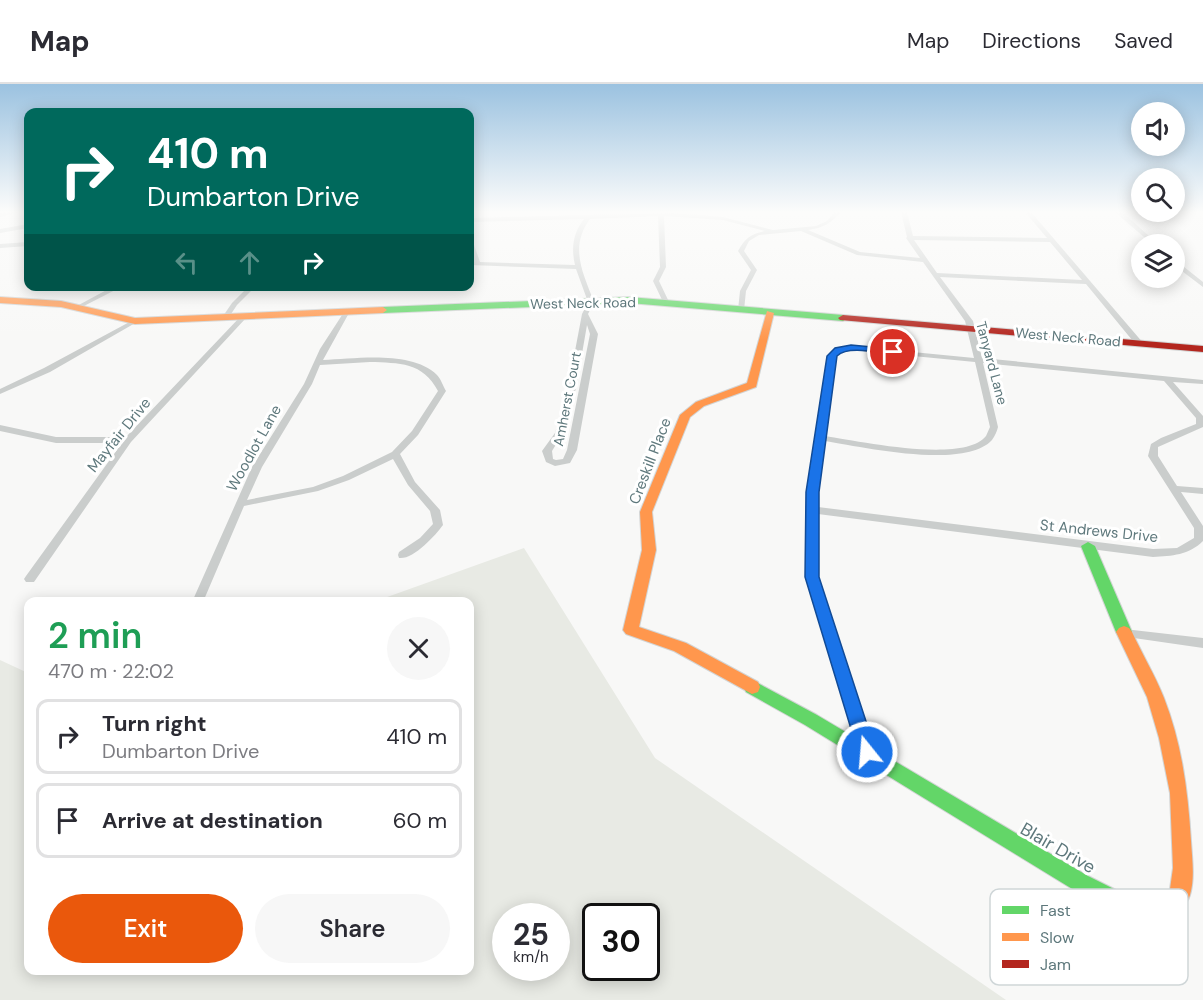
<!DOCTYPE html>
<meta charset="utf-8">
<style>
body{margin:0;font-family:"DM Sans",sans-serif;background:#f7f7f7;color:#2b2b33;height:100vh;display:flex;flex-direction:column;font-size:22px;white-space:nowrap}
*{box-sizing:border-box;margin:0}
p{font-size:20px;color:#7c7c81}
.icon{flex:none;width:33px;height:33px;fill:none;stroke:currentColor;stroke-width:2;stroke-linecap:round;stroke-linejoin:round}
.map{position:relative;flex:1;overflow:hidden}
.sheet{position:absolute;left:24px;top:513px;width:450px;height:378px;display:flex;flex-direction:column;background:#fff;border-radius:12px;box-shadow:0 3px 15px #0003}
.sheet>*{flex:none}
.hud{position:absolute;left:24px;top:24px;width:450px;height:183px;border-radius:12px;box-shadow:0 3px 15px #0003;background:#00695c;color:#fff;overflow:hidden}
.fabs{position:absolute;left:1131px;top:18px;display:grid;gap:12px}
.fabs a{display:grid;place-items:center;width:54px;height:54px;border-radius:50%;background:#fff;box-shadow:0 3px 15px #0003;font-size:30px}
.speed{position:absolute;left:492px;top:819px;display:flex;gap:12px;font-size:30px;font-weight:700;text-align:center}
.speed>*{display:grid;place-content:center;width:78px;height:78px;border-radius:50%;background:#fff;box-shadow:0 3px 15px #0003;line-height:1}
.speed small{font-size:15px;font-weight:400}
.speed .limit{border:3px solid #111;border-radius:9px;background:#fff;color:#111}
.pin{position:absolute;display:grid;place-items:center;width:51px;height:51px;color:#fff;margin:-26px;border:3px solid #fff;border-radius:50%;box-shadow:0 2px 6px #0007}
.me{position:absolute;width:66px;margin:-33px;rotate:343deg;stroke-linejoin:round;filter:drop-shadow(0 0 4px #0008)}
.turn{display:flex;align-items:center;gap:21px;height:126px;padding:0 24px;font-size:27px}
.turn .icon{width:78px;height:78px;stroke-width:2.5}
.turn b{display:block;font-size:42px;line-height:51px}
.lanes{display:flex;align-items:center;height:57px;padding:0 24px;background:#0003;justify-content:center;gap:30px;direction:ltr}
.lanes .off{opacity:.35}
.round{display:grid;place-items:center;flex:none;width:63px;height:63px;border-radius:32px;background:#f7f7f7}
.summary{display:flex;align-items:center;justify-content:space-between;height:102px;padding:0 24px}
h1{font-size:36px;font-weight:600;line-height:45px;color:#1e9e55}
.primary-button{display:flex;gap:12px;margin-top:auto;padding:12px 24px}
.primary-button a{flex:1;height:69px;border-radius:36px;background:#ea580c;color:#fff;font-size:24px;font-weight:600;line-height:69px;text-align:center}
.primary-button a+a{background:#f7f7f7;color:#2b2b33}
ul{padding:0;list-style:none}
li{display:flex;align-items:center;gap:18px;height:75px;margin:0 12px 9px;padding:0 12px;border:3px solid #e1e1e2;border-radius:12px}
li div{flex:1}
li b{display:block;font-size:22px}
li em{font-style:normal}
header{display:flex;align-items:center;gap:36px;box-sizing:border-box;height:84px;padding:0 30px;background:#fff;border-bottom:2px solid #e1e1e2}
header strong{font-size:28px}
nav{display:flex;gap:33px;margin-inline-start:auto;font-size:21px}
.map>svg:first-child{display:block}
.green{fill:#e8eae4;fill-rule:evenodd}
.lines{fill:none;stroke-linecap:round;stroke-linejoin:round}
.fast-casing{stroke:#d2d4d4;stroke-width:2}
.slow-casing{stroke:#d2d4d4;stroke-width:2}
.jam-casing{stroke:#d2d4d4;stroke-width:2}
.street{fill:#cacdcc;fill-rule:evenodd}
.fast{fill:#63d668;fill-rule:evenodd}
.slow{fill:#ff974d;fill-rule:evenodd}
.jam{fill:#b3261e;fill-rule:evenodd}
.route{fill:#1a73e8;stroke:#114b97;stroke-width:1.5}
.labels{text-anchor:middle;stroke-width:6;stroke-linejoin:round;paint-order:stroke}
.far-street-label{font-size:14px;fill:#5e787c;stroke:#fff}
.street-label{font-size:15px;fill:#5e787c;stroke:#fff}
.near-street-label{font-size:18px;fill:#5e787c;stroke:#fff}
.key{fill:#fff;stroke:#cfd6d8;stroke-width:1.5}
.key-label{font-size:16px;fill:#5e787c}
</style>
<header>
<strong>Map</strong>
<nav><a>Map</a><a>Directions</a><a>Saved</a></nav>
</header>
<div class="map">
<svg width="1203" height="916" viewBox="0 0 1203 916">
<rect width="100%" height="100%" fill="#f8f8f7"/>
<path class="green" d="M524,464L655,674L1006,916H0V576L28,589V886H470V518L376,517ZM506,832H556V884H506ZM596,832H646V884H596Z"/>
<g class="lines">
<defs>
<path id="fast" d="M629,213L843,231L848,234L843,237L629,219L383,229L379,226L383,223Z
M1088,458L1095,462L1132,548L1129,552H1119L1116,548L1081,462Z
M752,596L817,631L1088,792L1134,815L1165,816L1172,819L1175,826L1172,833L1165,836L1133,835L1074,806L805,641L746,608L744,603L746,598Z"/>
<path id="slow" d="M0,213L61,217L135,234L383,223L387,226L383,229L135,240L61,223L0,219Z
M767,227L774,229L756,303L704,322L690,333L652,428L656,466L639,543L686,559L758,598L760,603L758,608L752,610L674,567L626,550L623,546L642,466L640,428L680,331L696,318L747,299Z
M1124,542L1129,544L1132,548C1142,570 1155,591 1164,614C1182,660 1188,708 1191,757C1192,774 1195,794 1190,811C1187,822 1175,832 1165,836L1158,833L1155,826L1158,819L1170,805L1173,784L1170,709L1159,654L1147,613L1116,548L1119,544Z"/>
<path id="jam" d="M843,231L1203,262V268L840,236L838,234Z"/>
</defs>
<use href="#fast" class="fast-casing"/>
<use href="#slow" class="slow-casing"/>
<use href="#jam" class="jam-casing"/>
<path class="street" d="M6,128H19L0,133V129Z
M835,128H841C831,139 823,144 808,146L860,168L920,174L906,154L907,153L901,128H907L913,152L1047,154L1025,128H1031L1144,260L1137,262L1086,200L940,193L973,237L982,274L1203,296V300L1173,298L1203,332V343L1158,363V372L1177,402L1203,404V410L1181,408L1203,442V457C1189,471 1172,472 1153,473L818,430V493L874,668L872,672L867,674L862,672L860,668L806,493L808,408L828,272L835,264L851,262L974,274L965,237L923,178L857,171L801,147L759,151L749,157L744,167L757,186L746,207L744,226L741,228L738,226L740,207L751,186L738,167C745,154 751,150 765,147L723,136L664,132L666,183L659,197L670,220L667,222L664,220L653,197L660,183L658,132L590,135C569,163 583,189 594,218L588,230L598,250L577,366L570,379L555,382L546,378L542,367L555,349L568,304L582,230L588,218L576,185L470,181V177H473L470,165V156L473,158L480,178L575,181C571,164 573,149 584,135L470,138V134L673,129L723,133L773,146L816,142L827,137ZM914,156L1050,158L1082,196L937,189ZM587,241L590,250L567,366L563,375L556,376L553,375L552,367L563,349L576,304ZM851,266L975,278L990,343C989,345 987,350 986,352C964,380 858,357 825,352L836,273L840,268ZM983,279L1164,297L1196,334V340L1161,354L1151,360L1148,372L1194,444V454L1177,464L1153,465L818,423V408L825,357C862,363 965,386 992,356C995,352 997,347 998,343Z
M1115,128H1122L1158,160H1152Z
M28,140V144L0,149V145Z
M28,158V162L0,164V160Z
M1174,175L1203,198V203L1174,181Z
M114,202H123L80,224L75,223Z
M249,202H256L237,221L227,236H223L221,235L232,219Z
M344,228L349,229L323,276C356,275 411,266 437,291C441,295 443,302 446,307L418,351L400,370L415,398L440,426L443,441C435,452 413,476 399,474L398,471L399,468L420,454L433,440L430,427L408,401L393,375L349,396L318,407L244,422L203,518H192L252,383L304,300L320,265ZM370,278C399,279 423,278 438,307L412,347L392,368L343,392L313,403L247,416L262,383L312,300L320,281Z
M240,233L246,234L131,358L34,498H26L24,495L26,492L122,359H56L0,347V341L56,353H126Z
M135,235L139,237L137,238L50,288L0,310V305L44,284Z
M1124,545L1203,554V564L1120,552L1118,549L1120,546Z"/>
<use href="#fast" class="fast"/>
<use href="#slow" class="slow"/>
<use href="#jam" class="jam"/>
</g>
<linearGradient id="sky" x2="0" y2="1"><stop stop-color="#9bc2e0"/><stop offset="0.5" stop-color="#fcfcfb"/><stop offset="1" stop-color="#fcfcfb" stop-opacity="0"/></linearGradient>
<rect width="1203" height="256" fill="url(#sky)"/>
<path class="route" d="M851,261L893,265L898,268L893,271C877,269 849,261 837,272L819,408V493L876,668L873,674L867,676L861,674L858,668L805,493L806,408L827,272L835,264Z"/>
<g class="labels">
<g class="far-street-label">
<text transform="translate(583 219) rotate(-1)" y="5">West Neck Road</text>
<text transform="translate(1068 253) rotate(5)" y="5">West Neck Road</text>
<text transform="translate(992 279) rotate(75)" y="5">Tanyard Lane</text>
<text transform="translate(567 315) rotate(-79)" y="5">Amherst Court</text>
</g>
<g class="street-label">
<text transform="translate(119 351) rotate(-51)" y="5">Mayfair Drive</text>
<text transform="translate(254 364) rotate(-61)" y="5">Woodlot Lane</text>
<text transform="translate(650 377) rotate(-69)" y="5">Creskill Place</text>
<text transform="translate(1099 447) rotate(6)" y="5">St Andrews Drive</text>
</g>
<g class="near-street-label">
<text transform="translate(1058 764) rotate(30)" y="6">Blair Drive</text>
</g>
</g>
<rect x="990" y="805" width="198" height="96" rx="9" class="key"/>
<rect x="1002" y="822" width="27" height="8" fill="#63d668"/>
<rect x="1002" y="849" width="27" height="8" fill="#ff974d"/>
<rect x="1002" y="876" width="27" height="8" fill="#b3261e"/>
<g class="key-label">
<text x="1040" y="832">Fast</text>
<text x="1040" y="859">Slow</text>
<text x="1040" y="886">Jam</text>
</g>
</svg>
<div class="fabs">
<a><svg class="icon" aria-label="sound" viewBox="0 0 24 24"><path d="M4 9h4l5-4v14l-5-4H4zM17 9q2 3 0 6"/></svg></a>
<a><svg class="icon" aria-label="search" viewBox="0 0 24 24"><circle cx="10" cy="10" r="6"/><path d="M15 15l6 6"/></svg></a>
<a><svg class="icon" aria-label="layers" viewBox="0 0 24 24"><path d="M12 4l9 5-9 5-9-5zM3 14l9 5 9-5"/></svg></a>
</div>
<div class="speed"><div>25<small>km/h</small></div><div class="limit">30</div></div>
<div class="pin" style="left:893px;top:268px;background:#d93025"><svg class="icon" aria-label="arrive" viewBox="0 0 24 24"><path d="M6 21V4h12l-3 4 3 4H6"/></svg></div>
<svg class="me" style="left:867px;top:668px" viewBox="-20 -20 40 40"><circle r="17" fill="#1a73e8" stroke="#fff" stroke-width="3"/><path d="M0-11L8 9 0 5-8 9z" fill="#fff"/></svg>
<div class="hud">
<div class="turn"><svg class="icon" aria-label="right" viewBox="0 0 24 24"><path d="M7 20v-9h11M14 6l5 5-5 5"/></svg><div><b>410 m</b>Dumbarton Drive</div></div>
<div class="lanes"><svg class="icon off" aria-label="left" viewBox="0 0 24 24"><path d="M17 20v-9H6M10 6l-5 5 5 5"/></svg><svg class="icon off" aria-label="ahead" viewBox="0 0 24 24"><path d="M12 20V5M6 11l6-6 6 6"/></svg><svg class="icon" aria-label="right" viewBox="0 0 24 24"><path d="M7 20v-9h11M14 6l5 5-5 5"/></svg></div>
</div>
<section class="sheet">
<div class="summary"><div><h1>2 min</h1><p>470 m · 22:02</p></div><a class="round"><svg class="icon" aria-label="close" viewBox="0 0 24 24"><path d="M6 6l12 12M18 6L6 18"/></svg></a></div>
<ul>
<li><svg class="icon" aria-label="right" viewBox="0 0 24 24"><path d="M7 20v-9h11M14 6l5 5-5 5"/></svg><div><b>Turn right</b><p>Dumbarton Drive</p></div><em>410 m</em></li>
<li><svg class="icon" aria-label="arrive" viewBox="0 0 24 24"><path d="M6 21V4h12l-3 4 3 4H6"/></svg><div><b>Arrive at destination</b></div><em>60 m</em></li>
</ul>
<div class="primary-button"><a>Exit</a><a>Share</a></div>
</section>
</div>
